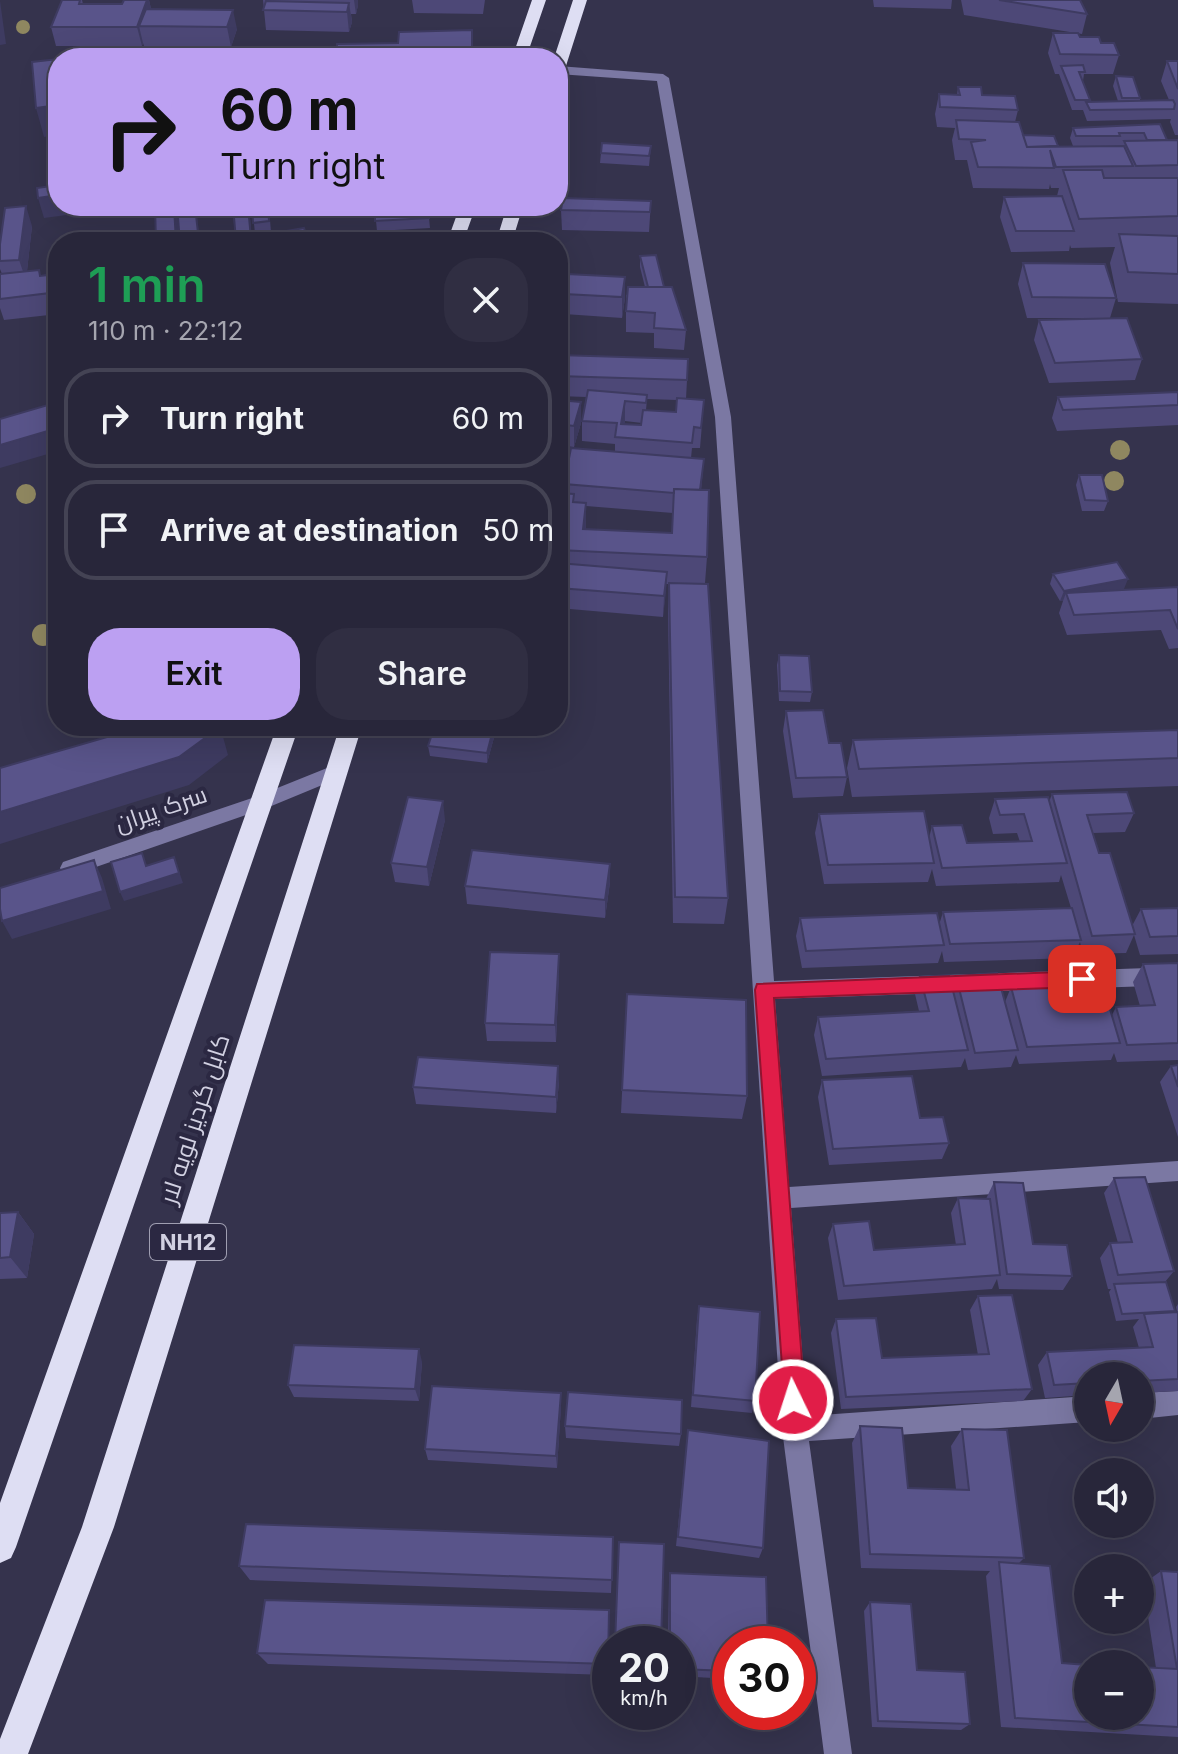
<!DOCTYPE html>
<meta charset="utf-8">
<style>
body{margin:0;font-family:Inter,Cairo,sans-serif;background:#302e42;color:#f1f3f6;height:100vh;display:flex;flex-direction:column;font-size:30px;white-space:nowrap}
*{box-sizing:border-box;margin:0}
p{font-size:26px;color:#a5a5af}
.icon{flex:none;width:44px;height:44px;fill:none;stroke:currentColor;stroke-width:2;stroke-linecap:round;stroke-linejoin:round}
.map{position:relative;flex:1;overflow:hidden}
.panel{position:absolute;left:48px;top:232px;width:520px;height:504px;display:flex;flex-direction:column;background:#28263a;border-radius:32px;box-shadow:0 8px 32px #0002,0 0 0 2px #444354}
.panel>*{flex:none}
.banner{position:absolute;left:48px;top:48px;width:520px;height:168px;border-radius:32px;box-shadow:0 8px 32px #0002,0 0 0 2px #444354;background:#bca0f2;color:#111;overflow:hidden}
.needle{width:52px;rotate:189deg}
.tools{position:absolute;left:1074px;top:1362px;display:grid;gap:16px}
.tools a{display:grid;place-items:center;width:80px;height:80px;border-radius:50%;background:#28263a;box-shadow:0 8px 32px #0002,0 0 0 2px #444354;font-size:40px}
.speed{position:absolute;left:592px;top:1626px;display:flex;gap:16px;font-size:40px;font-weight:700;text-align:center}
.speed>*{display:grid;place-content:center;width:104px;height:104px;border-radius:50%;background:#28263a;box-shadow:0 8px 32px #0002,0 0 0 2px #444354;line-height:1}
.speed small{font-size:20px;font-weight:400}
.speed .limit{border:12px solid #d22;background:#fff;color:#111}
.pin{position:absolute;display:grid;place-items:center;width:68px;height:68px;color:#fff;margin:-34px;border-radius:16px;box-shadow:0 4px 12px #0006}
.me{position:absolute;width:88px;margin:-44px;rotate:356deg;stroke-linejoin:round;filter:drop-shadow(0 0 6px #0008)}
.turn{display:flex;align-items:center;gap:28px;height:168px;padding:0 40px;font-size:36px}
.turn .icon{width:104px;height:104px;stroke-width:2.5}
.turn b{display:block;font-size:56px;line-height:68px}
.round{display:grid;place-items:center;flex:none;width:84px;height:84px;border-radius:32px;background:#302e42}
.headline{display:flex;align-items:center;justify-content:space-between;height:136px;padding:0 40px}
h1{font-size:48px;font-weight:600;line-height:60px;color:#1e9e55}
.action{display:flex;gap:16px;margin-top:auto;padding:16px 40px}
.action a{flex:1;height:92px;border-radius:32px;background:#bca0f2;color:#111;font-size:32px;font-weight:600;line-height:92px;text-align:center}
.action a+a{background:#302e42;color:#f1f3f6}
ul{padding:0;list-style:none}
li{display:flex;align-items:center;gap:24px;height:100px;margin:0 16px 12px;padding:0 24px;border:4px solid #444354;border-radius:32px}
li div{flex:1}
li b{display:block;font-size:30px}
li em{font-style:normal}
.map>svg:first-child{display:block}
.lines{fill:none;stroke-linecap:round;stroke-linejoin:round}
.minor{fill:#7b78a3;fill-rule:evenodd}
.highway{fill:#dedef3;fill-rule:evenodd}
.tree{fill:#8f8760}
.wall{fill:#4d4877;fill-rule:evenodd}
.shaded-wall{fill:#3e3b61}
.building{fill:#59548a;stroke:#3e3b61;stroke-width:2}
.route{fill:#e11d48;stroke:#92132f;stroke-width:2}
.labels{text-anchor:middle;stroke-width:8;stroke-linejoin:round;paint-order:stroke}
.shield{fill:#2b2842;stroke:#9f9eb1;stroke-width:2}
.shield-label{font-size:22px;font-weight:bold;fill:#d1d0e1}
.street-label{font-size:24px;fill:#d1d0e1;stroke:#2b2842}
</style>
<div class="map">
<svg width="1178" height="1754" viewBox="0 0 1178 1754">
<rect width="100%" height="100%" fill="#35334d"/>
<g class="lines">
<path class="minor" d="M558,66L663,74L669,78L731,417L774,981L1178,967V985L775,999L789,1187L1178,1161V1181L791,1208L807,1416L1088,1396V1422L809,1441L852,1754H824L782,1429L715,417L657,81L558,74Z
M337,764L344,766L346,771L344,776L269,807L70,876L63,874L60,868L63,862L255,797Z
M1178,1391V1415L1140,1419V1393Z"/>
<path class="highway" d="M532,0H546L526,58H512Z
M573,0H587L565,69L558,73V58H554Z
M460,206H476L463,242H447Z
M507,206H523L512,242H496Z
M277,726H299L16,1547L11,1558L0,1563V1503Z
M340,726H362L114,1527L28,1754H0V1739L82,1527Z"/>
</g>
<g class="tree">
<circle cx="23" cy="27" r="7"/>
<circle cx="1120" cy="450" r="10"/>
<circle cx="1114" cy="481" r="10"/>
<circle cx="26" cy="494" r="10"/>
<circle cx="43" cy="635" r="11"/>
</g>
<path class="wall" d="M62,0H82L83,4H122L149,0L151,9L237,29L231,47L144,46L143,43L142,46H56L51,27Z
M263,0H358V5L356,14H351L352,22L349,32L266,30Z
M412,0H485L483,14L414,13Z
M873,0H952L951,9L874,7Z
M961,0H1080L1087,14L1082,34L964,15Z
M1053,33L1080,37L1101,43L1119,55L1113,74H1084L1083,81L1090,102L1118,101L1113,86L1116,76L1140,98V101L1169,100L1161,81L1167,61H1178V135H1175L1170,122L1171,119L1087,121L1083,110H1072L1059,74H1055L1048,53Z
M958,87L1018,110L1015,122L1023,135L1058,146H1073L1070,138L1073,128L1160,124L1167,140H1178V304L1118,302L1110,263L1115,247L1071,248L1070,245L1069,251L1011,252L1000,217L1004,197L1057,196L1059,188H1051L1050,184L1049,189L973,188L967,160H955L952,140L955,128L937,127L935,114L939,94L957,95Z
M651,146L649,166L600,163L601,153Z
M651,201L649,232L562,230L561,210Z
M207,206H249L252,242H236L233,215L209,218Z
M252,206H293L269,208L271,232L255,233Z
M428,208L430,228L377,231L375,211Z
M32,226L27,271L41,275L58,274V314L4,320L0,308V274H2L0,269V244Z
M640,256L664,287L686,330L684,350L654,348V333L626,332V295L645,287L640,267Z
M1023,263L1116,298L1110,318H1027L1018,284Z
M564,294L625,298L622,318L564,314Z
M1039,320L1142,359L1135,380L1049,383L1034,340Z
M558,355L687,380L686,399L704,400L700,448H692L691,458L704,459L701,490L707,557L705,583L728,898L724,924L673,923L668,612L669,584H666L663,617L558,608V493L564,494V484L615,452V444L582,441V421L586,397L558,396ZM647,399L677,400L676,412L646,410ZM625,421L642,423L641,425L624,424ZM586,506L673,513L672,533L586,529Z
M1178,392V425L1057,431L1052,418L1058,397Z
M558,400L581,402V423L574,447L558,445Z
M1079,475L1108,501L1104,511H1082L1076,485Z
M1053,574L1124,589L1117,590L1178,587V648L1169,649L1161,630L1067,635L1059,613L1063,601H1060L1050,584Z
M779,655L812,692L810,702L779,701L777,665Z
M786,711L829,743L847,777L843,796L793,798L783,731Z
M1178,730V786L852,797L847,768L853,740Z
M442,732L495,734L487,763L430,756L428,746Z
M1052,794L1134,813L1125,832L1093,833L1099,853L1132,926L1141,909L1178,908V954L1140,955L1134,935L1126,953L1083,954L1080,942L1072,958L944,962L942,951L938,963L802,968L796,936L800,918L939,925L943,912L1071,908L1061,875L1059,882L936,886L932,869L928,882L824,884L815,833L819,814L929,838L932,826L967,843L1020,842L1017,833L993,834L989,818L995,799L1049,802Z
M445,820L429,886L395,882L391,863Z
M610,864V882L605,918L467,904L465,886Z
M1178,963V1060L1117,1062L1114,1053L1111,1060L1019,1064L1016,1055L1011,1067L968,1070L965,1058L961,1067L822,1076L814,1035L818,1017L919,1011L915,994L920,977L952,986L956,976L1005,1002L1011,987L1112,1015L1116,1007L1140,1006L1133,982L1143,964Z
M559,972L556,1042L487,1041L485,1023Z
M627,994L747,1096L742,1119L621,1113Z
M1178,1065V1137L1160,1082L1171,1066Z
M822,1080L920,1118L949,1143L942,1159L829,1165L818,1097Z
M559,1082L556,1113L416,1104L413,1087Z
M1114,1178L1174,1271L1165,1282L1174,1312H1177L1176,1307L1178,1304V1391L1140,1393V1376H1088V1395L1045,1398L1038,1365L1047,1352L1139,1348L1133,1327L1139,1319L1116,1321L1109,1292L1111,1289H1108L1100,1258L1110,1243H1118L1104,1193Z
M994,1182L1033,1244L1072,1276L1063,1290L999,1289L997,1279L992,1289L838,1300L828,1238L833,1224L874,1250L956,1245L951,1213L958,1198L986,1199Z
M18,1212L34,1234L27,1278L0,1279V1213Z
M978,1296L1032,1389L1023,1401L841,1409L831,1333L836,1319L882,1358L978,1355L970,1310Z
M699,1306L755,1401L752,1413L691,1407L697,1319Z
M422,1362L419,1401L294,1397L288,1385Z
M561,1406L557,1468L428,1460L425,1449Z
M565,1426L681,1434L679,1446L566,1438Z
M860,1426L908,1488L956,1489L951,1446L962,1429L1024,1558L1018,1564L1062,1663L1156,1668L1143,1584L1161,1571L1178,1572V1737L1001,1727L986,1576L990,1571L861,1568L852,1443Z
M688,1430L763,1548L759,1558L676,1546Z
M613,1537L611,1593L250,1580L239,1566Z
M670,1573L730,1644V1679L678,1676V1644H668L669,1582Z
M870,1602L917,1670L970,1724L961,1730L872,1727L864,1611Z
M609,1610L608,1675L268,1664L257,1653Z"/>
<path class="shaded-wall" d="M147,0H149L153,17L139,26L143,43L142,46L137,27Z
M354,0H358V5L356,14Z
M0,1L6,44L0,45Z
M349,3L352,22L349,32L347,12Z
M233,10L237,29L231,47L227,27Z
M58,105V135L44,137L36,108Z
M58,195V206H135L44,218L38,198Z
M26,206L32,226L26,280L19,260Z
M174,206H177L180,242H176Z
M184,206H203L196,207L200,242H199Z
M625,277V298L622,318V297Z
M625,401V421L622,438L621,424Z
M581,402V423L574,447V426Z
M58,428V451L0,468V445Z
M586,503V532L583,529Z
M667,572L666,592L663,617L664,596Z
M1128,579L1124,589L1068,600L1066,593L1063,601H1060L1064,591Z
M209,726H247L246,728L222,733L228,755L189,785L0,844V812Z
M494,726L495,734L487,763V753Z
M443,801L445,820L429,886L427,867Z
M174,857L183,883L124,901L120,892Z
M94,860L102,878L111,909L12,939L2,921Z
M610,864V882L605,918V900Z
M559,954V972L556,1042L555,1025Z
M558,1066L559,1082L556,1113V1097Z
M18,1212L34,1234L27,1278L10,1257Z
M419,1349L422,1362L419,1401L415,1389Z
M561,1393V1406L557,1468L556,1456Z"/>
<path class="building" d="M62,0H80L79,4H122L124,0H147L137,27H51Z
M999,0H1080L1087,14Z
M266,1L349,3L347,12L263,10Z
M146,9L233,10L227,27L139,26Z
M472,30V58H336L337,44L398,43L399,32Z
M1053,33H1078L1080,37H1099L1101,43H1114L1119,55L1060,54Z
M215,49L217,58H200L198,51Z
M253,54L334,56V58H252Z
M96,55L97,58H69Z
M58,59V105L36,108L32,62Z
M1167,61H1178V89Z
M1083,65L1085,72H1079L1090,100H1075L1061,66Z
M1116,76L1133,77L1140,98H1122Z
M958,87H981L982,95L1015,96L1018,110L940,107L939,94L960,95Z
M1173,100L1175,104L1174,109L1090,110L1086,102Z
M956,120L1019,122L1027,147L1124,146L1133,166L1056,167L1050,150L1054,168L978,167L971,142L986,140L959,139Z
M1160,124L1167,140H1147L1144,133H1119L1120,136H1076L1073,128Z
M1023,135L1054,136L1058,146L1027,147Z
M1178,140V165L1136,166L1124,141Z
M602,143L651,146L649,156L601,153Z
M1063,170H1102L1104,178H1178V216L1079,219Z
M58,185V195L38,198L37,188Z
M1062,196L1074,231H1016L1004,197Z
M563,198L651,201L650,212L561,210Z
M26,206L19,260L0,261V244L5,208Z
M155,206H174L176,242H156Z
M177,206H195L199,242H180Z
M233,206H248L251,239L236,240Z
M252,206H268L269,221L253,223Z
M428,208L429,218L375,221V211Z
M304,228L308,240L296,242H254L252,237Z
M1119,234L1178,236V274L1128,272Z
M656,255L664,287H648L640,256Z
M1023,263L1105,264L1116,298L1032,297Z
M39,270L40,276L58,274V292L0,299V274Z
M567,274L625,277L622,297L564,294Z
M628,287H672L686,330L654,328L655,313L626,311Z
M1127,318L1142,359L1055,363L1039,320Z
M558,355L688,359L687,380L558,376Z
M588,390L647,395L646,403L625,401L621,424L641,425L643,410L676,412L677,398L704,400L701,428L694,427L692,443L615,437L617,423L582,421Z
M1178,392V405L1063,410L1058,397Z
M558,400L581,402L574,426L558,424Z
M58,402V428L0,445V419Z
M571,448L704,459L700,490L674,489V493L564,484Z
M1079,475H1102L1108,501L1085,500Z
M674,489L709,490L707,557L558,550V493L574,494L573,502L586,503L583,529L672,533Z
M1117,562L1128,579L1064,591L1053,574Z
M558,563L667,572L664,596L558,588Z
M669,583L708,584L728,898L675,897Z
M1178,587V629L1170,610L1074,615L1066,593Z
M779,655L809,656L812,692L780,691Z
M823,710L829,743H841L847,777L796,778L786,711Z
M145,726H218L220,727L179,757L0,812V768Z
M444,726H494L487,753L428,746L433,731L442,732Z
M1178,730V758L859,769L853,740Z
M1127,792L1134,813L1087,815L1099,853H1110L1135,934L1092,936L1052,794Z
M408,797L443,801L427,867L391,863Z
M1048,797L1067,863L942,868L932,826L962,825L967,843L1032,841L1024,814L1000,815L995,799Z
M924,811L934,863L828,865L819,814Z
M472,850L610,864L605,900L465,886Z
M142,853L146,866L174,857L179,873L120,892L111,862Z
M94,860L103,891L2,921L0,909V888Z
M1072,908L1081,940L950,944L943,912Z
M1178,908V936L1150,937L1141,909Z
M937,913L944,945L806,951L800,918Z
M490,952L559,954L555,1025L485,1023Z
M1178,963V1043L1127,1045L1116,1007L1155,1005L1143,964Z
M997,973L1018,1050L975,1053L956,976Z
M949,975L968,1050L826,1059L818,1017L929,1011L920,977Z
M1102,982L1120,1043L1027,1047L1011,987Z
M627,994L746,1000L747,1096L622,1090Z
M418,1057L558,1066L556,1097L413,1087Z
M1178,1065V1087L1171,1066Z
M912,1076L920,1118L943,1117L949,1143L833,1149L822,1080Z
M1145,1177L1174,1271L1118,1275L1110,1243L1132,1242L1114,1178Z
M994,1182L1023,1183L1033,1244L1067,1245L1072,1276L1007,1274Z
M958,1198L990,1199L1000,1275L844,1286L833,1224L869,1221L874,1250L965,1244Z
M18,1212L10,1257L0,1258V1213Z
M1166,1282L1175,1311L1122,1314L1114,1284Z
M1012,1295L1032,1389L846,1397L836,1319L876,1318L882,1358L989,1354L978,1296Z
M699,1306L760,1312L755,1401L693,1395Z
M1178,1312V1379L1140,1381V1376H1088V1383L1054,1385L1047,1352L1153,1347L1144,1314Z
M294,1345L419,1349L415,1389L288,1385Z
M432,1386L561,1393L556,1456L425,1449Z
M568,1392L682,1400L681,1434L565,1426Z
M860,1426L902,1428L908,1488L969,1490L962,1429L1007,1430L1024,1558L870,1554Z
M688,1430L769,1441L763,1548L678,1537Z
M246,1524L613,1537L612,1580L239,1566Z
M619,1542L664,1544L661,1644H615Z
M999,1562L1050,1566L1062,1663L1088,1665V1716H1140V1667L1177,1669L1161,1571L1178,1572V1727L1015,1718Z
M670,1573L766,1577L768,1644H730V1671L678,1669V1644H670Z
M265,1600L609,1610L608,1664L257,1653Z
M870,1602L911,1604L917,1670L965,1672L970,1724L878,1721Z"/>
<path class="route" d="M1082,971L1092,979L1082,987L774,998L805,1400L801,1408L793,1411L785,1408L755,990L757,984Z"/>
<g class="labels">
<rect class="shield" x="150" y="1224" width="76" height="36" rx="6"/>
<g class="shield-label">
<text x="188" y="1250">NH12</text>
</g>
<g class="street-label">
<text transform="translate(161 809) rotate(-19)" y="8">سرک پیران</text>
<text transform="translate(195 1119) rotate(-72)" y="8">کابل گردیز لویه لار</text>
</g>
</g>
</svg>
<div class="tools">
<a><svg class="needle" viewBox="-14 -14 28 28"><path d="M0-13l5 13h-10z" fill="#e53935"/><path d="M0 13l5-13h-10z" fill="#a5a5af"/></svg></a>
<a><svg class="icon" aria-label="sound" viewBox="0 0 24 24"><path d="M4 9h4l5-4v14l-5-4H4zM17 9q2 3 0 6"/></svg></a>
<a>+</a>
<a>−</a>
</div>
<div class="speed"><div>20<small>km/h</small></div><div class="limit">30</div></div>
<div class="pin" style="left:1082px;top:979px;background:#d93025"><svg class="icon" aria-label="arrive" viewBox="0 0 24 24"><path d="M6 21V4h12l-3 4 3 4H6"/></svg></div>
<svg class="me" style="left:793px;top:1400px" viewBox="-20 -20 40 40"><circle r="17" fill="#e11d48" stroke="#fff" stroke-width="3"/><path d="M0-11L8 9 0 5-8 9z" fill="#fff"/></svg>
<div class="banner">
<div class="turn"><svg class="icon" aria-label="right" viewBox="0 0 24 24"><path d="M7 20v-9h11M14 6l5 5-5 5"/></svg><div><b>60 m</b>Turn right</div></div>
</div>
<section class="panel">
<div class="headline"><div><h1>1 min</h1><p>110 m · 22:12</p></div><a class="round"><svg class="icon" aria-label="close" viewBox="0 0 24 24"><path d="M6 6l12 12M18 6L6 18"/></svg></a></div>
<ul>
<li><svg class="icon" aria-label="right" viewBox="0 0 24 24"><path d="M7 20v-9h11M14 6l5 5-5 5"/></svg><div><b>Turn right</b></div><em>60 m</em></li>
<li><svg class="icon" aria-label="arrive" viewBox="0 0 24 24"><path d="M6 21V4h12l-3 4 3 4H6"/></svg><div><b>Arrive at destination</b></div><em>50 m</em></li>
</ul>
<div class="action"><a>Exit</a><a>Share</a></div>
</section>
</div>
